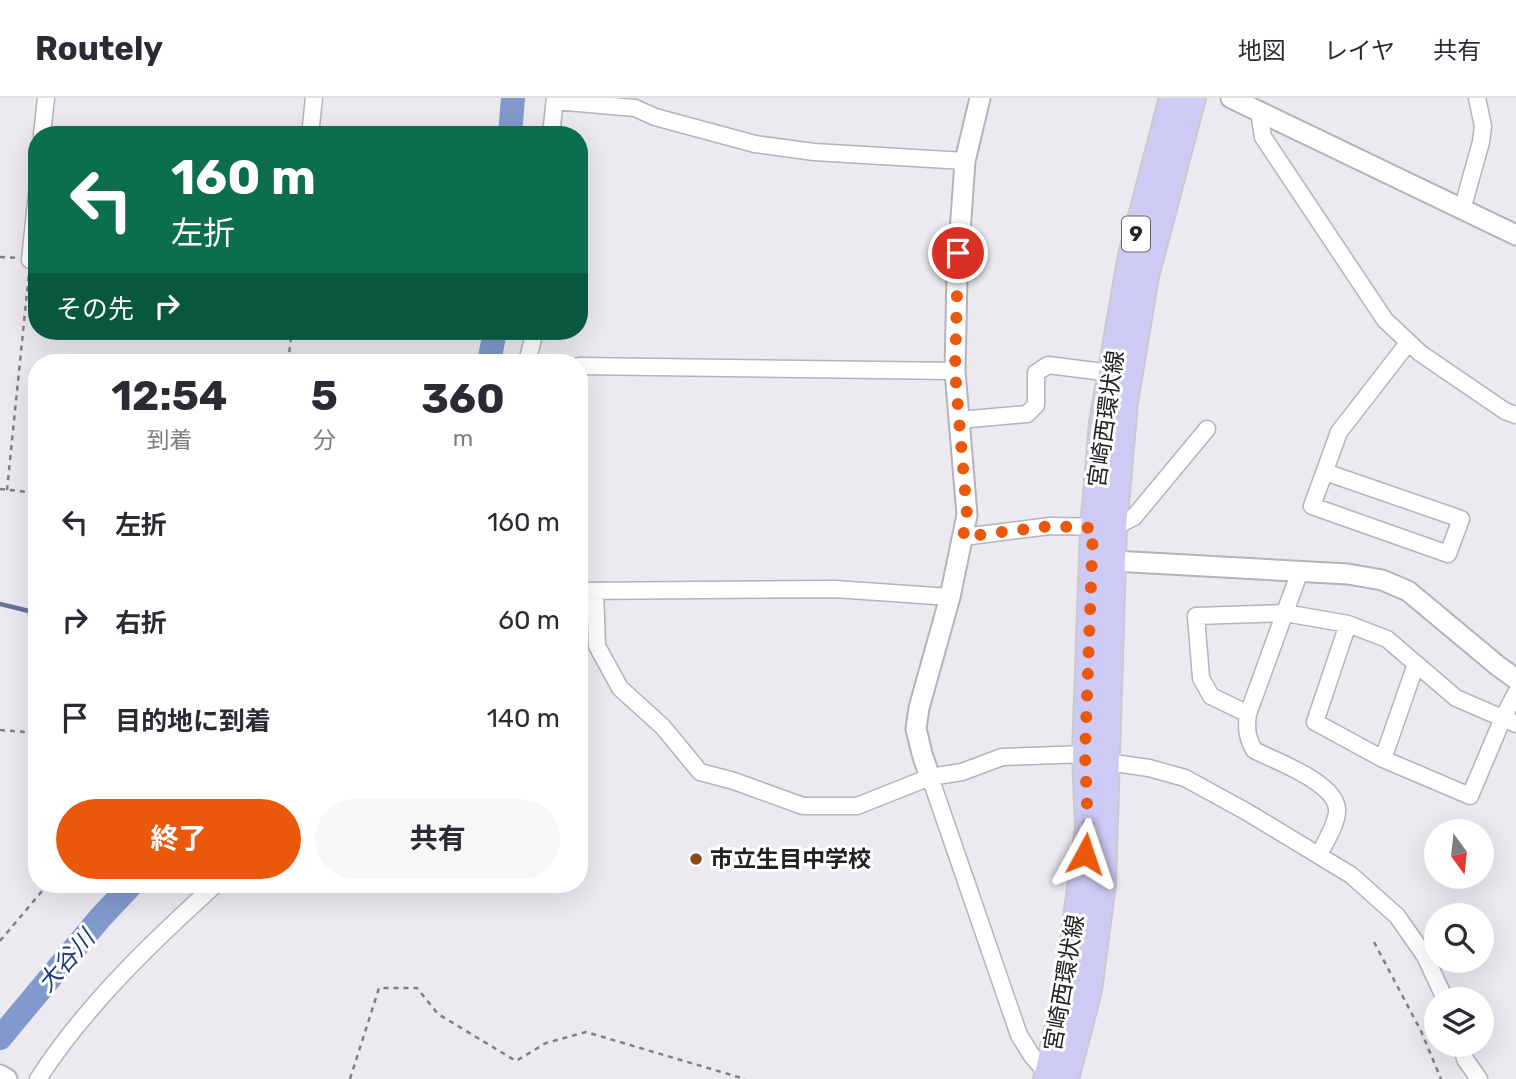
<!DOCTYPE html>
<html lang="ja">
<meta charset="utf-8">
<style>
body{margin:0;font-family:Rubik,"Noto Sans JP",sans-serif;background:#f7f7f7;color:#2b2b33;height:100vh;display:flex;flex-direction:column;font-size:26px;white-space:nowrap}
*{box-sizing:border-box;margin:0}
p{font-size:23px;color:#7c7c81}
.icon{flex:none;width:38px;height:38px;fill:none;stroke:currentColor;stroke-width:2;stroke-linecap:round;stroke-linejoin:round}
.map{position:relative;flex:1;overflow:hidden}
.panel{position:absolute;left:28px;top:256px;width:560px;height:539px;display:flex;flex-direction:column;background:#fff;border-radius:28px;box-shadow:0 7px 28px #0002}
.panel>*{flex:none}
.banner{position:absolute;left:28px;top:28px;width:560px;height:214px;border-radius:28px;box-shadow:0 7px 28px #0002;background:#0b6e4f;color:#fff;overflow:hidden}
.needle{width:46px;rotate:165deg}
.tools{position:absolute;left:1424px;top:721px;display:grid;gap:14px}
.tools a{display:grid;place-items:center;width:70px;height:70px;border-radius:50%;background:#fff;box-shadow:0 7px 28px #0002;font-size:35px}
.pin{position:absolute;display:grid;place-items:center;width:60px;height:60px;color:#fff;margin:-30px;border:4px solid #fff;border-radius:50%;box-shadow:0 2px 7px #0007}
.me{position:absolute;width:77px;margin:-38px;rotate:5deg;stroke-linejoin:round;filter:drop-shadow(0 0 5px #0008)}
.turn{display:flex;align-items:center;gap:24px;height:147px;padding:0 28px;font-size:32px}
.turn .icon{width:91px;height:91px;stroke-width:2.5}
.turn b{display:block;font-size:49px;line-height:60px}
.then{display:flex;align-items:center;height:66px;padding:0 28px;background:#0003;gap:14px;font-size:26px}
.eta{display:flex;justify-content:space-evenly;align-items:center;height:119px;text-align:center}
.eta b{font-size:42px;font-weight:700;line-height:49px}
.action{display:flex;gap:14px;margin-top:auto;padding:14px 28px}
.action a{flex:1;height:80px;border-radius:42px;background:#ea580c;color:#fff;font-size:28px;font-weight:700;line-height:80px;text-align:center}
.action a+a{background:#f7f7f7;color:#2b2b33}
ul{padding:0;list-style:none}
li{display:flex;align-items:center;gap:21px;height:98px;padding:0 28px}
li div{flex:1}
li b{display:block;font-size:26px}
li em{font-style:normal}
header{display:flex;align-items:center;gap:42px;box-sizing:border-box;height:98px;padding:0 35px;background:#fff;border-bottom:2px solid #e1e1e2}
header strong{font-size:33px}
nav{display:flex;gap:38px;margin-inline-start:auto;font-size:24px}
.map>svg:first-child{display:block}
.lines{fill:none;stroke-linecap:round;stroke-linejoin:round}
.stream{stroke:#64759a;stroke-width:4.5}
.river{stroke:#8199cd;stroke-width:24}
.minor-casing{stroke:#b5b2b8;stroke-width:19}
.tertiary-casing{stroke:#b5b2b8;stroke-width:23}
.primary-casing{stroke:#cacaca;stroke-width:28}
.path{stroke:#817f83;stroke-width:2.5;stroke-dasharray:5 5;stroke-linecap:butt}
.minor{stroke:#fff;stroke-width:16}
.tertiary{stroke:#fff;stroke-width:19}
.primary{stroke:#cdcbf5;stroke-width:24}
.route{stroke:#ea580c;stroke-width:12;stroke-dasharray:0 21.6}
.poi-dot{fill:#8b4818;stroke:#fff;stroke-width:2.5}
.labels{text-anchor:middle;stroke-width:6;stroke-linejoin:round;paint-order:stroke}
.shield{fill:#fff;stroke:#646465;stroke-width:2}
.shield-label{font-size:21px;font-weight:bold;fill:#222123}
.street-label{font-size:23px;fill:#222123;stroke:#fff}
.poi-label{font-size:23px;font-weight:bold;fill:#222123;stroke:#fff;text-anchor:start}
.water-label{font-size:24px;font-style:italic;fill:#1f3977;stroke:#fff}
</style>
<header>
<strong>Routely</strong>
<nav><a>地図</a><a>レイヤ</a><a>共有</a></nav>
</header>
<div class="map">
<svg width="1516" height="981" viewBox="0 0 1516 981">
<rect width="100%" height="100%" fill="#ece9f0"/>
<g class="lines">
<path class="stream" d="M0,506L37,515"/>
<path class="river" d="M510,37L513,0
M489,264L495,233
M0,940L100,820L132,786"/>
<defs>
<path id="minor" d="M555,3L635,10L655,19L755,46L814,54L965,63
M1259,14L1263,39L1385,222L1420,255L1505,313L1516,317
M42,37L46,0
M310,37L314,0
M551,37L555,0
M1462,112L1481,44L1483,28L1477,0
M30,162L37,95
M527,264L535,233
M579,268L955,273
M959,322L1027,316L1036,307V275L1048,267L1111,275
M1325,374L1461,421L1448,456L1312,408L1339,334L1408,245
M963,439L1050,428L1114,429L1134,419L1207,331
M1300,473L1248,616C1246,630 1247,639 1254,652C1275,663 1335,684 1337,711C1338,725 1325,744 1319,757
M579,493L835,491L950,499
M595,493L597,548L620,590L663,629L700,674L734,683L803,708H857L930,679L962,674L1002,659L1085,656L1107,664L1149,670L1185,680L1247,714L1351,777L1397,818L1425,858L1445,901
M1348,526L1315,624L1383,661L1470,698L1503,620L1516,595
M1248,616L1211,598L1201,580L1196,518L1285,515L1348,526L1387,541L1456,600L1516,626
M1383,661L1416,566
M930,679L1019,937L1032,958L1047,975
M1462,947L1465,961L1479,981
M38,981C86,907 152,844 216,786"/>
<path id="tertiary" d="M1231,0L1516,137
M1114,463L1348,476L1382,482L1408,493L1498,568L1516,581
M930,679L923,659L916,631L919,610L950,499L967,417L955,273L957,178L965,63L980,0
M0,977L7,981"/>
<path id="primary" d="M1046,981L1067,888L1088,730L1085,656L1093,430L1102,325L1131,157L1172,0
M1066,981L1089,892L1103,786L1114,429L1125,304L1146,178L1193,0"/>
</defs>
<use href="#minor" class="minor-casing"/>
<use href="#tertiary" class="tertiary-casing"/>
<use href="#primary" class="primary-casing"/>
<path class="path" d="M0,159L18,160
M288,264L292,233
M0,391L37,395
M7,392L29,175
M0,632L37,635
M0,843L48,786
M1374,844L1421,933L1441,981
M350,981L379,890H417L438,916L516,963L546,945L586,934L745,981"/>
<use href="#minor" class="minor"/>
<use href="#tertiary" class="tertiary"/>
<use href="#primary" class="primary"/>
</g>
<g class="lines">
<path class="route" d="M958,155L955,273L967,417L963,439L1050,428L1093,430L1085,656L1088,730L1085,756"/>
</g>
<circle class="poi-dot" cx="696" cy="761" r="7"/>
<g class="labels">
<rect class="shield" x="1122" y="118.5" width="28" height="35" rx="5"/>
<g class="shield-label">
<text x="1136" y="143">9</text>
</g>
<g class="street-label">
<text transform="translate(1106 321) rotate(-82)" y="8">宮崎西環状線</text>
<text transform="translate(1064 885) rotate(-80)" y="8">宮崎西環状線</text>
</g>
<g class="poi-label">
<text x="710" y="769">市立生目中学校</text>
</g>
<g class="water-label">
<text transform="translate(66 863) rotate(-49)" y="8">大谷川</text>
</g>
</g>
</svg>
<div class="tools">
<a><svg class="needle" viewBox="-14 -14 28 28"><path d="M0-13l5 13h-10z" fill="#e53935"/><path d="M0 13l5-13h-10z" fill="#7c7c81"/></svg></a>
<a><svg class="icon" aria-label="search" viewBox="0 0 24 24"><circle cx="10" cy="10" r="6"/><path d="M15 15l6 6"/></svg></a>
<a><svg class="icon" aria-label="layers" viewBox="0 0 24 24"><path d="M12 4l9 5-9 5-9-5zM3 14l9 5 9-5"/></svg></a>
</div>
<div class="pin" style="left:958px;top:155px;background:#d93025"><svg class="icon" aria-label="arrive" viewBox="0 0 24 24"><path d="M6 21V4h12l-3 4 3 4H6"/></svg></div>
<svg class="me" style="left:1085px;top:756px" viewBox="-20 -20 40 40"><path d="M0-17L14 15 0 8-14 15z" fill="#ea580c" stroke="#fff" stroke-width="4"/></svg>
<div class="banner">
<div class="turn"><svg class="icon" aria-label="left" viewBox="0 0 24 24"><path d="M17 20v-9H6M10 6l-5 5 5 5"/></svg><div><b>160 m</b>左折</div></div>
<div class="then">その先<svg class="icon" aria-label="right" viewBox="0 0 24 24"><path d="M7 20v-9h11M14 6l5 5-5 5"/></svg></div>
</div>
<section class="panel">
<div class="eta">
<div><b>12:54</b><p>到着</p></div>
<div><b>5</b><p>分</p></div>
<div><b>360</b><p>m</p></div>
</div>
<ul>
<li><svg class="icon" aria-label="left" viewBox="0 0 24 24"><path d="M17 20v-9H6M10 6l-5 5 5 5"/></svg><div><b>左折</b></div><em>160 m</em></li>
<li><svg class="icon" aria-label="right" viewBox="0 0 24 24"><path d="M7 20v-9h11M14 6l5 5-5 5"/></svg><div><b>右折</b></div><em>60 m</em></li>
<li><svg class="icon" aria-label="arrive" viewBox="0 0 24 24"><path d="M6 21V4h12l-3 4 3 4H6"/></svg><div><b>目的地に到着</b></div><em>140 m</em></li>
</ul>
<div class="action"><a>終了</a><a>共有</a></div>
</section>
</div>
